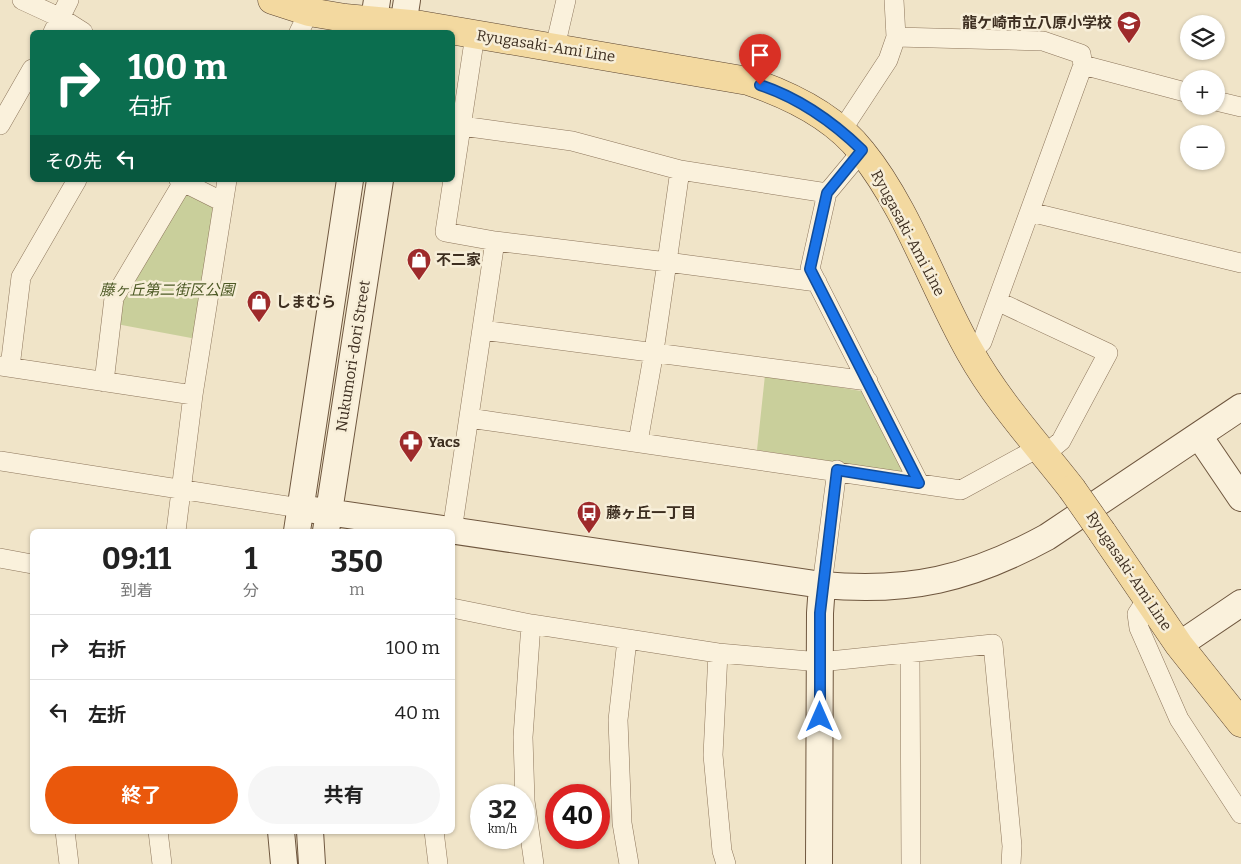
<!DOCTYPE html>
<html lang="ja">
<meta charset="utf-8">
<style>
body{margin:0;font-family:Bitter,"Noto Sans JP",serif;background:#f6f6f6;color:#222;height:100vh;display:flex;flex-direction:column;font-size:19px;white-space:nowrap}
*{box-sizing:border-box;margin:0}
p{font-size:16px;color:#767676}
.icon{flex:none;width:28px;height:28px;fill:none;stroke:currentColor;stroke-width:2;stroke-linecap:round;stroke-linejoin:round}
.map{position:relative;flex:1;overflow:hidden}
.drawer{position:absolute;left:30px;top:529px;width:425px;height:305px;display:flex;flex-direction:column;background:#fff;border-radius:8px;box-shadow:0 1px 4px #0004}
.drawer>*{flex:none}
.hud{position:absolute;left:30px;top:30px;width:425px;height:152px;border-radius:8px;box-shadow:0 1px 4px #0004;background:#0b6e4f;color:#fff;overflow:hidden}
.tools{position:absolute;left:1180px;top:15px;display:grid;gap:10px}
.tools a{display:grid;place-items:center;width:45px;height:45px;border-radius:50%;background:#fff;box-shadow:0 1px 4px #0004;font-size:25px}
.speed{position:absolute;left:470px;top:784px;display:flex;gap:10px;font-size:25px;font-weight:700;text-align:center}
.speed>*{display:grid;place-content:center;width:65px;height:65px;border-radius:50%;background:#fff;box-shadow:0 1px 4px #0004;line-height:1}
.speed small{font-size:12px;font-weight:400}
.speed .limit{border:8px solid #d22;background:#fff;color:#111}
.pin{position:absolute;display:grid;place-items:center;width:42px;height:42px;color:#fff;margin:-51px -21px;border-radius:50% 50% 50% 0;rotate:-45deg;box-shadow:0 0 5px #0007}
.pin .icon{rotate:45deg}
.me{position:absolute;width:55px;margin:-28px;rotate:0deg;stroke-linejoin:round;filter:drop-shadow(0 0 4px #0008)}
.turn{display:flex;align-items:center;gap:18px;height:105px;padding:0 15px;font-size:22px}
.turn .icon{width:65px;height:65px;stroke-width:2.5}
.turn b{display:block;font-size:35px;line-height:42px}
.then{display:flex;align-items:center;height:48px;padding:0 15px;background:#0003;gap:10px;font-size:19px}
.eta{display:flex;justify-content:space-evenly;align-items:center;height:85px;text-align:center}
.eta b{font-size:30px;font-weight:700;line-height:35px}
.cta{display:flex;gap:10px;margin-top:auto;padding:10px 15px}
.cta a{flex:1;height:58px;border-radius:30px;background:#ea580c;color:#fff;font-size:20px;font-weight:700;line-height:58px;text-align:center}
.cta a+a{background:#f6f6f6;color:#222}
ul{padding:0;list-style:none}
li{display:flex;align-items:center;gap:15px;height:65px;padding:0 15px;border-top:1px solid #e0e0e0}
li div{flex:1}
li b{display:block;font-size:19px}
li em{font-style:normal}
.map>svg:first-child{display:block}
.green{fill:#c9cf9b}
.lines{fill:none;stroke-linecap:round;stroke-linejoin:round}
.street-casing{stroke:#8d765c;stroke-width:20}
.secondary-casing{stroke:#6f573f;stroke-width:28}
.primary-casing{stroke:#5b4430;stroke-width:29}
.street{stroke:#faf1dc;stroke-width:19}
.secondary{stroke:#faf1dc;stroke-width:26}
.primary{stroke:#f3d9a0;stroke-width:28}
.primary-bridge-casing{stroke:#5b4430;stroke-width:29;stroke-linecap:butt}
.primary-bridge{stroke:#f3d9a0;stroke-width:28}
.route-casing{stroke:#114b97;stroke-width:12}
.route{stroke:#1a73e8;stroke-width:9}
.labels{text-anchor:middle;stroke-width:5;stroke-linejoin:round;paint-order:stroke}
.poi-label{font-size:15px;font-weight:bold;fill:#3d2e20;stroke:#f7eed8;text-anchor:start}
.street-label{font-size:15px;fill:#3d2e20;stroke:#f7eed8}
.park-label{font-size:15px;font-style:italic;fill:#4d5a26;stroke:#f7eed8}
</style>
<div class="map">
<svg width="1241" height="864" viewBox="0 0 1241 864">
<rect width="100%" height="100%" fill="#f0e4c8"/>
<path class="green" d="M183,182L223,202L202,340L111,323Z
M765,375L861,391L903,469L901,472L757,450Z"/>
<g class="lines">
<defs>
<path id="street" d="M22,0L61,18L83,32
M53,32L69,0
M299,32L309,12
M475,35L445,232L495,241L667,262L654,351L638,442
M896,37L1043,41L1081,54L1083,65L982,342L970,353
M555,47L566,0
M1083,65L1189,93
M1216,101L1241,107
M0,125L32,69
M462,126L572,141L680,170
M842,130L888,60L896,37L894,0
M862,151L827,193L810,269L919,483
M179,180L223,202
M1030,212L1241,263
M817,282L667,262L680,170L827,193
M997,301L1108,353L1061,441L1044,455
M482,330L868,381
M0,366L193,395
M10,367L21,277L77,180
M104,382L114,298L183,182
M469,418L961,490L1038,448
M0,461L300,508
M176,531L193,395L227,180
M452,531L495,241
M0,558L32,564
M822,585L837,470
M1147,599L1137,614L1139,628L1179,719L1241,814
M452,608L531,624L718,653L820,662L993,644L1012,846L1011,864
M531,624L523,737L525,801L534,864
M627,640L618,720L622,823L629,864
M718,653L713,755L722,851L726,864
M910,654L911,864
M65,831L69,864
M158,831L162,864
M434,831L438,864"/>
<path id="secondary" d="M372,32L377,0
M402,32L407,0
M1199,436L1241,498
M300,508L822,585C909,593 970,579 1047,537L1241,407
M297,531L350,180
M326,531L380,180
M1179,645L1241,603
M281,831L284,864
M310,831L312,864
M819,864L820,613L822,585"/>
<path id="primary" d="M272,0L309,12L345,18L421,25L748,81C790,95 834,116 862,152C907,207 934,289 970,352C998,402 1037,444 1072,489
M1102,532L1179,645L1241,723"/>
</defs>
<use href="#street" class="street-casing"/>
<use href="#secondary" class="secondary-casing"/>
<use href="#primary" class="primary-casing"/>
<use href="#street" class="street"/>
<use href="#secondary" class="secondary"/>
<use href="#primary" class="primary"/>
<defs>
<path id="primary-bridge" d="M1072,489L1102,532"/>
</defs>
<use href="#primary-bridge" class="primary-bridge-casing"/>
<use href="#primary-bridge" class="primary-bridge"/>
</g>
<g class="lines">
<defs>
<path id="route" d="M760,85C799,98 832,121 862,150L827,193L810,269L919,483L837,470L820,613V717"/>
</defs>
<use href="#route" class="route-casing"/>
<use href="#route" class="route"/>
</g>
<defs>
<symbol id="school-pin" viewBox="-11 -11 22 30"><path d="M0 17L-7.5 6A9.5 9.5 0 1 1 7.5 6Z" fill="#9e2a2b" stroke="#f7eed8"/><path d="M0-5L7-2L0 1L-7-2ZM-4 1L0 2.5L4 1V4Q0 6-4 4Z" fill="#fff"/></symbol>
<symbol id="shop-pin" viewBox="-11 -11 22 30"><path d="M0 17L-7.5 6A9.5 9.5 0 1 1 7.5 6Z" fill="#9e2a2b" stroke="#f7eed8"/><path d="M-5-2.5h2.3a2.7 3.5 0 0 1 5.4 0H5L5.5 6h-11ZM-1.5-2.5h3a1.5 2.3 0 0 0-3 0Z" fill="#fff"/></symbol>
<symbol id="pharmacy-pin" viewBox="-11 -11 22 30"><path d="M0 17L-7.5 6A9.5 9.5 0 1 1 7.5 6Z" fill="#9e2a2b" stroke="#f7eed8"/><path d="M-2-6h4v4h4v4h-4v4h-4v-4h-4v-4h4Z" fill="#fff"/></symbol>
<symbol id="bus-pin" viewBox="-11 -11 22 30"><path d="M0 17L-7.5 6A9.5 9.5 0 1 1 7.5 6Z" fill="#9e2a2b" stroke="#f7eed8"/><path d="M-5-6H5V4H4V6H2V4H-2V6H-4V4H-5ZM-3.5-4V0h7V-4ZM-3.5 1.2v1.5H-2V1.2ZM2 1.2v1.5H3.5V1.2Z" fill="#fff"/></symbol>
</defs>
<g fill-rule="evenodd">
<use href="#school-pin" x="1115" y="9" width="28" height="38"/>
<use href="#shop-pin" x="405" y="246" width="28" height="38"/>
<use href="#shop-pin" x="245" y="288" width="28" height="38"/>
<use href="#pharmacy-pin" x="397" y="428" width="28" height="38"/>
<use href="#bus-pin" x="575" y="499" width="28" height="38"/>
</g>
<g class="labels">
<g class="poi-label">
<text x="1112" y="28" text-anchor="end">龍ケ崎市立八原小学校</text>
<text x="436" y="265">不二家</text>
<text x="276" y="307">しまむら</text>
<text x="428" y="447">Yacs</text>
<text x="606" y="518">藤ヶ丘一丁目</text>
</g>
<g class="street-label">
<text transform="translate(546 46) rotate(9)" y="5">Ryugasaki-Ami Line</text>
<text transform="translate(908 233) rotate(62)" y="5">Ryugasaki-Ami Line</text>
<text transform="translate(353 356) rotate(-81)" y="5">Nukumori-dori Street</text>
<text transform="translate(1129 571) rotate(56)" y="5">Ryugasaki-Ami Line</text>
</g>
<g class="park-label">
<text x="167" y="295">藤ヶ丘第二街区公園</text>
</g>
</g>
</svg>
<div class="tools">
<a><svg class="icon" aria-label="layers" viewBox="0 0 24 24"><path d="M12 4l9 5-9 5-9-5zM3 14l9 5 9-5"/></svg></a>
<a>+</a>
<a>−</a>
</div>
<div class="speed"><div>32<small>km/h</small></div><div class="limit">40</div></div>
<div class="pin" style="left:760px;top:85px;background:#d93025"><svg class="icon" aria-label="arrive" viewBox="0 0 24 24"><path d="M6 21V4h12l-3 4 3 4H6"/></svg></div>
<svg class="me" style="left:820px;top:717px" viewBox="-20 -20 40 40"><path d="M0-17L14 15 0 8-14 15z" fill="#1a73e8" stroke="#fff" stroke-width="4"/></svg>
<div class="hud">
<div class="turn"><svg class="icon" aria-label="right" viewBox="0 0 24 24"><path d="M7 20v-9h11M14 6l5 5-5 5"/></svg><div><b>100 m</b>右折</div></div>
<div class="then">その先<svg class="icon" aria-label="left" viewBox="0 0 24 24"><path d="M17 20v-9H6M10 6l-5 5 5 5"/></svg></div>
</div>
<section class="drawer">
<div class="eta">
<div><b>09:11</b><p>到着</p></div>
<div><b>1</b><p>分</p></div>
<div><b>350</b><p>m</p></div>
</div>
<ul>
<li><svg class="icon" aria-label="right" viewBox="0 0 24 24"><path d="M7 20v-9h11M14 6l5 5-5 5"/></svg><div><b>右折</b></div><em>100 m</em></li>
<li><svg class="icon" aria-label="left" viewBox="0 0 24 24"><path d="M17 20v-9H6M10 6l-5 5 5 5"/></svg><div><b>左折</b></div><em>40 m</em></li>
</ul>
<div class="cta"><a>終了</a><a>共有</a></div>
</section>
</div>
